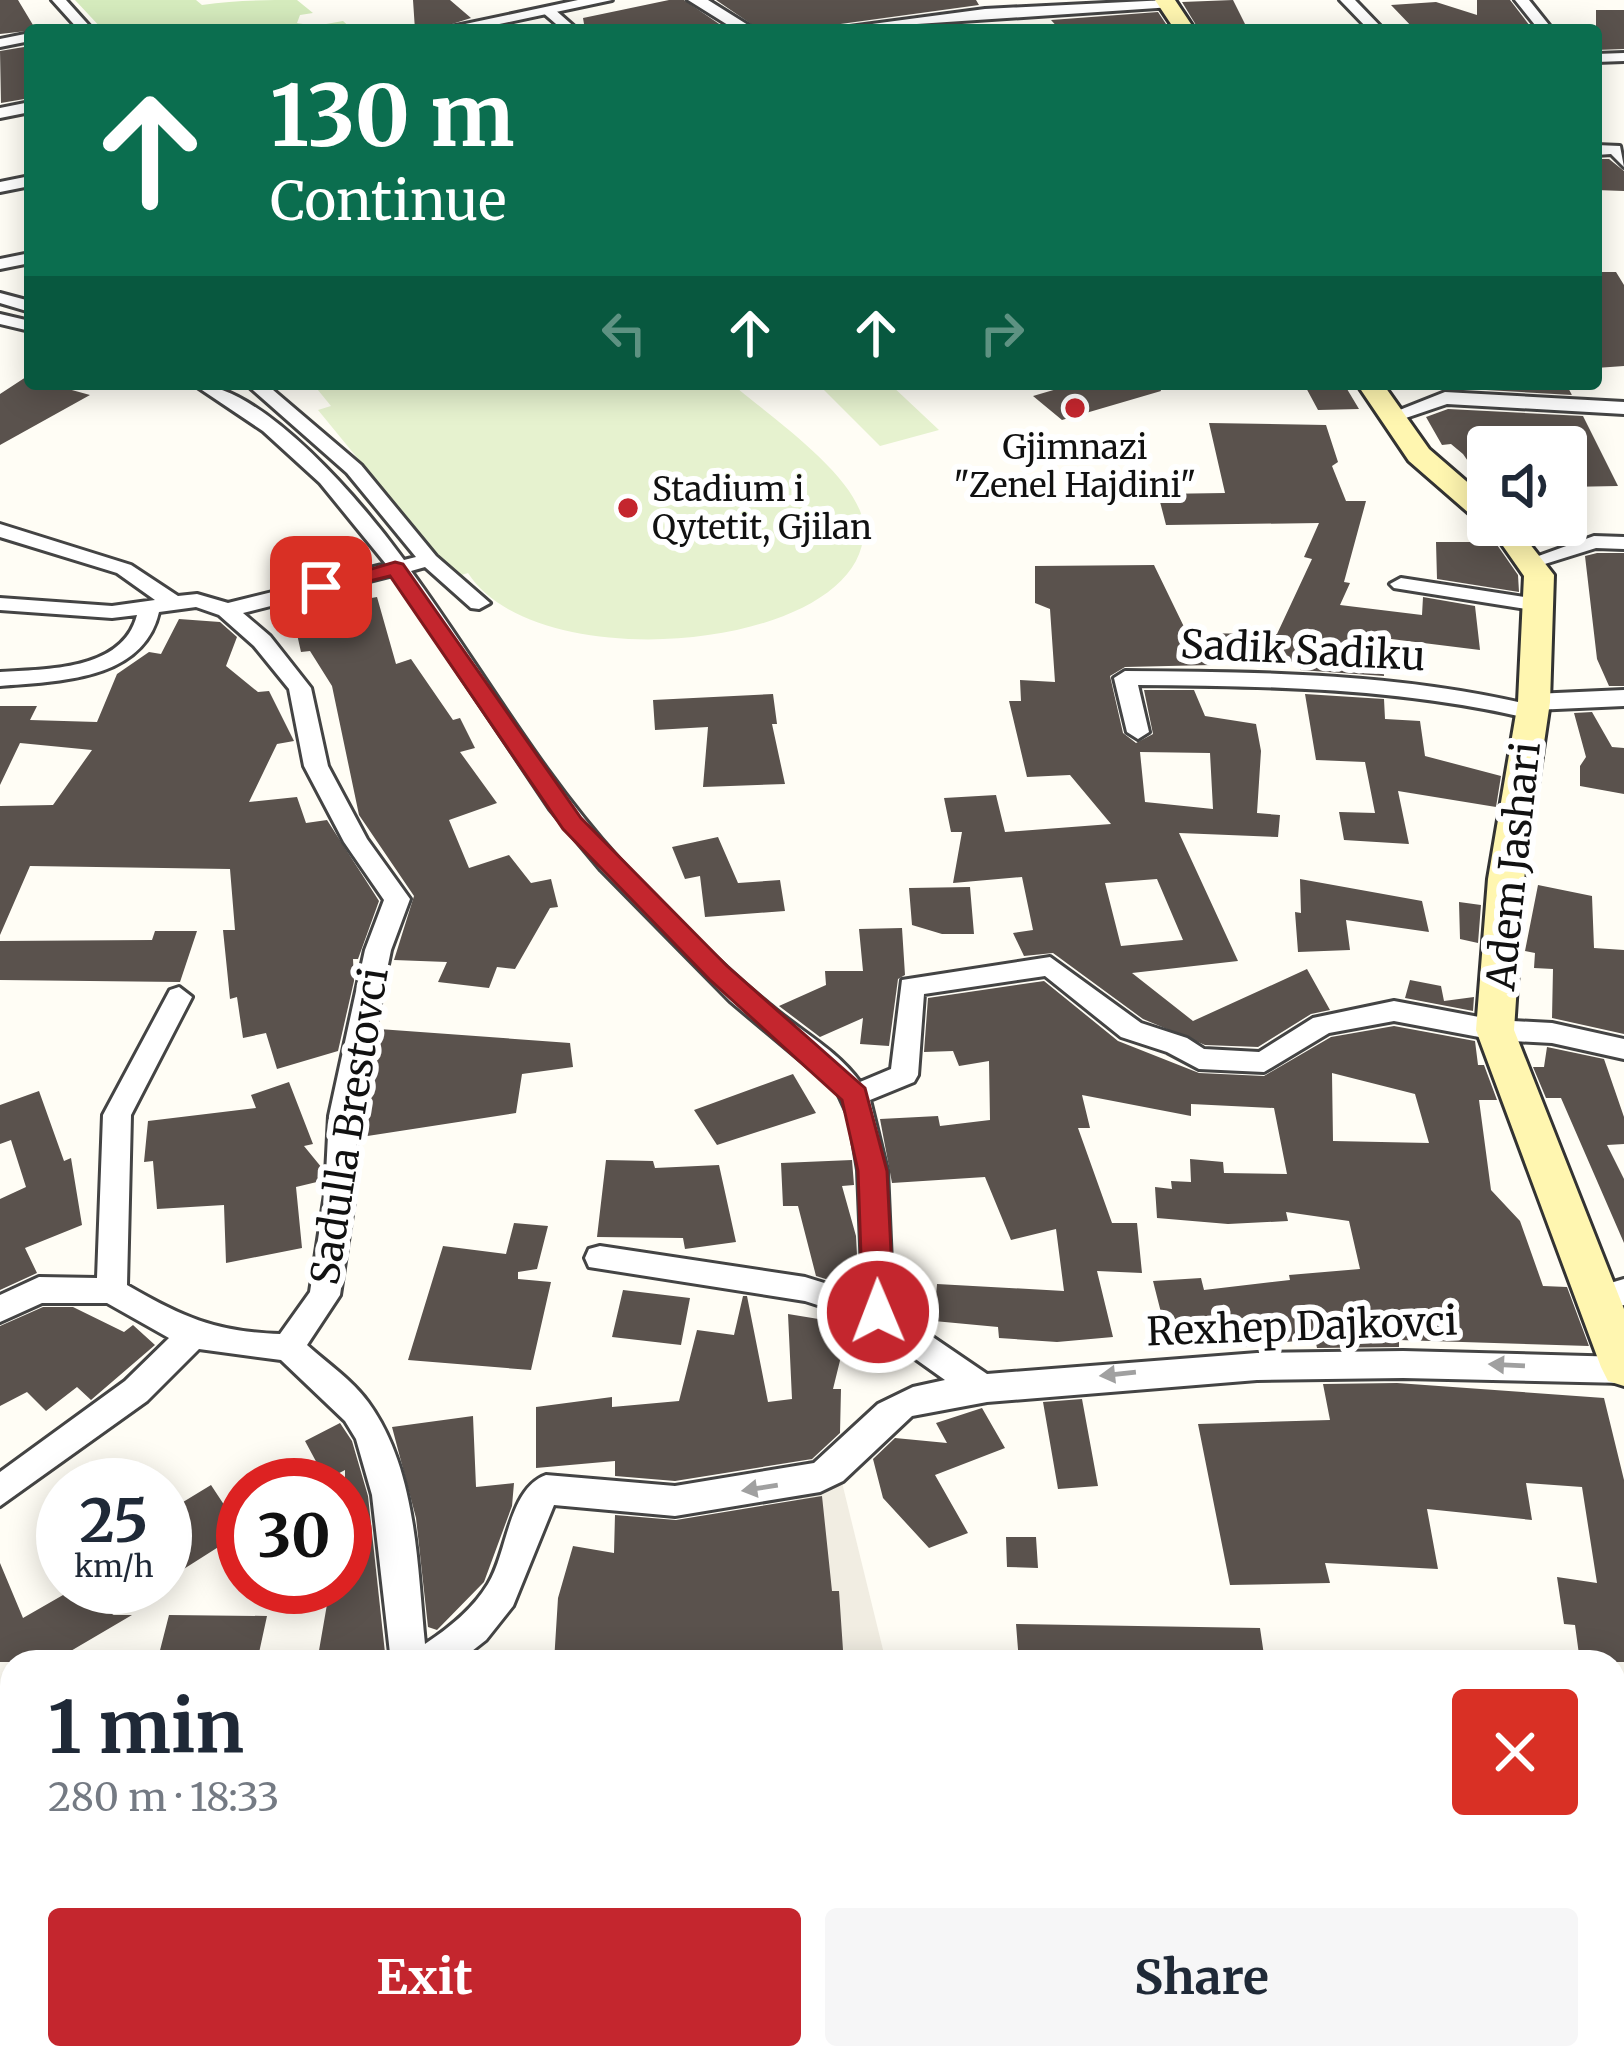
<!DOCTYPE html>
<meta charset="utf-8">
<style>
body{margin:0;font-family:Merriweather,serif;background:#f6f6f7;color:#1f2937;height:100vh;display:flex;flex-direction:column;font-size:45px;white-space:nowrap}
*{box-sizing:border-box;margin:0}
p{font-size:39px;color:#747a83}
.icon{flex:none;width:66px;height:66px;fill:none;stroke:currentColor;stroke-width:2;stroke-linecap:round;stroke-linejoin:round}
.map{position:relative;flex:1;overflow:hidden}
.sheet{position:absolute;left:0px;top:1650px;width:1626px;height:420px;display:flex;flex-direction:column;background:#fff;border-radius:36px 36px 0 0;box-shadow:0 6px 30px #0003}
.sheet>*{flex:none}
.banner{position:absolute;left:24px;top:24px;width:1578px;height:366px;border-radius:12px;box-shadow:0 6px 30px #0003;background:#0b6e4f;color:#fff;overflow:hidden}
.fabs{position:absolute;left:1467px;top:426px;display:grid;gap:24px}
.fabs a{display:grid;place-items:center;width:120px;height:120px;border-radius:12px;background:#fff;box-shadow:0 6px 30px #0003;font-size:60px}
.speed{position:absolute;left:36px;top:1458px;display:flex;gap:24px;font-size:60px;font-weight:700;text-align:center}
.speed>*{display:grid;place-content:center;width:156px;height:156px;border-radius:50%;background:#fff;box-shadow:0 6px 30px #0003;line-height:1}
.speed small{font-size:30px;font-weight:400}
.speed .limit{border:18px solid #d22;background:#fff;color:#111}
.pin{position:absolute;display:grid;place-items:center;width:102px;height:102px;color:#fff;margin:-51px;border-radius:24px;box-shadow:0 6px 18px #0006}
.me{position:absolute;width:132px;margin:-66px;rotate:359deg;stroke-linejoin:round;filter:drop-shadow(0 0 9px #0008)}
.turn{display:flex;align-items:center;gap:42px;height:252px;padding:0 48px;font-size:54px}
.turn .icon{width:156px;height:156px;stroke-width:2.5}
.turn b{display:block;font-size:84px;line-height:102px}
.lanes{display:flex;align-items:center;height:114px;padding:0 48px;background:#0003;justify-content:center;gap:60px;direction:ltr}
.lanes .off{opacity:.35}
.round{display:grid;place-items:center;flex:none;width:126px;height:126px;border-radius:12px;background:#f6f6f7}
.overview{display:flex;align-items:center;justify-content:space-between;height:204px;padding:0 48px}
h1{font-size:72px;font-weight:700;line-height:90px}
.cta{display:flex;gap:24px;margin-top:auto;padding:24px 48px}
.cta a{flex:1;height:138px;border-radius:12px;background:#c4262e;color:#fff;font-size:48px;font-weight:700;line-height:138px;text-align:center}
.cta a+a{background:#f6f6f7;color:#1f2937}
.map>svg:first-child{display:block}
.green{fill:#d5ebbd}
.pitch{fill:#e6f2cf}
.plaza{fill:#f1ede2}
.building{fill:#5a524d;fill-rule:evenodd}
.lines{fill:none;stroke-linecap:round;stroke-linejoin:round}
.minor-casing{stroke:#444;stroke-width:6}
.tertiary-casing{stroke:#444;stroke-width:6}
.secondary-casing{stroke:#333;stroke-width:6}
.minor{fill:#fff;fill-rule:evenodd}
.tertiary{fill:#fff;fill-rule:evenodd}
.secondary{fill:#fff6b0;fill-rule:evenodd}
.oneway{fill:#a0a0a0}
.route{fill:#c4262e;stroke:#7f191e;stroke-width:3}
.poi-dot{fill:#c4262e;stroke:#fff;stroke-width:4.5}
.labels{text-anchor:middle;stroke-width:12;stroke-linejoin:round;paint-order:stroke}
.far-poi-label{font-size:33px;fill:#111;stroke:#fff}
.street-label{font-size:39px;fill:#111;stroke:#fff}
</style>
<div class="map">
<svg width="1624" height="2070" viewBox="0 0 1624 2070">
<rect width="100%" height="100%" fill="#fffdf5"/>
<path class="green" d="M75,0H196L202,5C234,0 264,0 297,0L313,13L300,15L297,23L315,26L343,21L353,30H103Z"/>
<path class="pitch" d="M313,384H732C767,414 858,476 863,523C878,648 539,684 468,573L455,577L318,410L331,406Z
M818,384H890L939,430L880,446Z"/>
<path class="plaza" d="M835,1448L837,1462L886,1662H829L790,1469Z"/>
<path class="building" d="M0,0H18L36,30L0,34Z
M413,0H450L471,18L433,30H415Z
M669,0H684L728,30H585L583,18Z
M716,0H976L979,5L826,26L823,30H760Z
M1233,0L1246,26H1240L1243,30H1199L1182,2Z
M1477,0H1510L1533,30H1415L1391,5L1436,2L1477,15Z
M1596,10H1624V49L1596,50Z
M1158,12L1170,30H1060L1051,20Z
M30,46V98L1,103L0,51Z
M1596,159H1609L1624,171V191L1596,190Z
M1596,272H1616L1624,285V366L1596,368Z
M26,377L30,384H50L90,395L0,445V394Z
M1074,384H1159L1161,391L1062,420L1033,396Z
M1304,384H1344L1359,409L1318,410Z
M1465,384H1566L1572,395L1468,389Z
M1448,409L1583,416L1618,486L1566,487V447H1488V490L1463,454L1451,444L1442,445L1426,417Z
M1209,423L1326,425L1338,462L1332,466L1346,501H1366L1344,582L1350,583L1340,605L1422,615L1423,597L1475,606L1480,650L1383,638L1384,676L1300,670V662L1211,660L1212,665L1125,667L1110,676L1123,733L1136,743L1153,734L1144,690H1194L1205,716L1256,724L1261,751L1257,813L1280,815L1278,837L1179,833L1238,961L1132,973L1193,1021L1307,969L1330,1010L1311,1014L1258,1047L1205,1045L1143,1019L1053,953L1024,956L1013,933L1033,930L1022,877L953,883L962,832H951L944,798L996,795L1005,832L1111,824L1070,775L1027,777L1009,701H1021L1020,680L1055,682L1050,609L1035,603V566L1154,565L1187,633L1277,634L1312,559L1304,557L1319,523L1166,525L1158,494L1225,493ZM1140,752L1210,753L1213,809L1145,802ZM1157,879L1183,940L1121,946L1105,883Z
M1436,542H1495L1518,575L1519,592L1437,579Z
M1597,553H1624V686H1609L1597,659L1585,556Z
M377,597L396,664L411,659L453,720L460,718L475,748L460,752L497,803L449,820L469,868L509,855L531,883L551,879L558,907L550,908L515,969L497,967L489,988L438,982L447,962L394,960L414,896L359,815L332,686L310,651L301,652L292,612Z
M179,619L220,622L237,637L226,666L258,692L269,691L294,741L277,744L249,802L297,797L306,823L327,820L379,901L358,959H353L354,981L338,1051L277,1069L266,1033L243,1038L237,997L230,999L223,930H235L230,869L30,866L0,935V806L53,805L92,750L20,743L0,785V706H37L30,720L97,722L117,674L149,652L161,654Z
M773,694L777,724H772L785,784L703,787L708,727L655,730L653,700Z
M1305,694L1384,699L1385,719L1420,721L1425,756L1501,776L1496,807L1398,791L1409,844L1344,840L1339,812L1375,813L1365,762L1316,760Z
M1592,712L1612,747L1624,748V794L1580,786V766L1586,757L1574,713Z
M718,837L738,883L780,880L785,911L705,917L700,876L685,879L672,847Z
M1300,879L1422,901L1429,932L1346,920L1350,950L1298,952L1295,912L1301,913Z
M1538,885L1592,896L1594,948L1624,950V1034L1552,1018L1553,969L1534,968L1535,953L1525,951Z
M970,887L974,934H942L912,925L909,888Z
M1459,902L1481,905L1478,943L1460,939Z
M902,928L905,975L898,979L889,1046L860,1044L863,1018L820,1037L779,1006L826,985L825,971H863L859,929Z
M155,931H197L180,982L0,980V941L152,940Z
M1410,980L1441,986L1444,1001L1474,997L1473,1011L1405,998Z
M1044,981L1118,1041L1199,1073L1264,1076L1331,1037L1394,1026L1475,1041L1478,1065H1484L1497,1100H1479L1491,1190L1520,1221L1543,1286L1567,1287L1589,1346L1399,1340V1347L1317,1348L1315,1339L1230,1348H1170L1153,1281L1201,1278L1204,1290L1290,1280L1289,1275L1360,1269L1349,1221L1286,1212L1288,1221L1228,1224L1157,1218L1155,1187L1172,1189L1171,1181L1191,1182L1190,1159L1223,1162L1224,1173L1287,1174L1274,1108L1191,1104V1116L1082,1095L1090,1128H1078L1112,1223H1137L1142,1273L1097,1271L1113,1337L1057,1342L999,1338L998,1327L934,1321L937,1284L1064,1291L1056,1229L1011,1240L985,1177L892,1183L880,1119L938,1116L940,1126L990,1120L989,1061L959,1066L953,1051L924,1052L928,998ZM1332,1073L1415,1094L1429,1143L1333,1141Z
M379,1029L570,1043L573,1067L522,1074L516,1113L361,1137Z
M1547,1047L1604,1059L1624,1117V1144L1607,1145L1624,1179V1243L1561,1098H1546L1533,1067H1544Z
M793,1074L816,1113L717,1145L694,1110Z
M289,1082L313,1144L304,1146L322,1168L321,1181L296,1187L302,1248L226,1263L224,1205L157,1209L153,1161L144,1162L148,1121L256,1108L251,1095Z
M39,1091L64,1161L71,1158L82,1225L25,1248L37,1273L0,1290V1199L26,1187L11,1140L0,1144V1105Z
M606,1160L653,1161L655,1168L719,1165L736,1242L685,1249L683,1238L597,1237Z
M852,1160L854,1185L842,1186L856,1236L858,1275L829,1280L816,1276L798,1206H783L781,1163Z
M514,1223L548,1226L537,1269L518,1272V1279L551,1282L531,1370L408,1360L443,1246L506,1254Z
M623,1290L690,1298L681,1345L612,1337Z
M743,1296H747L768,1402L792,1399L788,1314L849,1324L833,1389H841L840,1433L812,1459L675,1481L615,1476V1461L536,1468V1407L612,1397V1407L679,1401L697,1330L734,1335Z
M43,1307H73L124,1332L133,1325L155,1345L91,1400L77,1387L46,1411L27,1392L0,1406V1326Z
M1397,1383L1604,1398L1624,1480V1662H1580L1575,1625L1564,1624L1557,1577L1597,1583L1582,1487L1526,1483L1532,1520L1427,1509L1438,1569L1325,1563L1330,1583L1230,1585L1198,1424L1330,1420L1323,1384Z
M1082,1399L1098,1486L1058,1489L1043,1402Z
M982,1408L1005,1448L935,1475L968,1533L929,1548L883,1498L873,1459L895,1438L947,1443L936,1423Z
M473,1416L476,1487L514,1483L512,1506L484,1582L437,1630L428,1627L416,1518L392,1427Z
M340,1423L352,1441L368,1496L386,1662H317L330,1587H345V1470L326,1480L305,1441Z
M211,1485L242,1532L179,1572L165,1550V1513Z
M822,1496L832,1591H839L843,1650L554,1662L558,1598L573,1546L614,1553L615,1515L676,1520Z
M1006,1537H1036L1038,1568L1007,1567Z
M0,1563L23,1618L77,1587H119L128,1605L112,1615H132L52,1662H0Z
M169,1615L267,1616L257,1662H157Z
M1016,1624L1260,1628L1265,1662H1019Z"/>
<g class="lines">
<defs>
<path id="minor" d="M52,0H66L93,30H79Z
M1167,0L1172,7L827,30L985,9Z
M1340,0H1355L1384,30H1369Z
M1515,0H1529L1553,30H1539Z
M548,7L553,8L578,30H563L541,11Z
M30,33V41L0,47V39Z
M1624,53V61L1596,62V54Z
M1596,145L1620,146L1624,167L1611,154L1596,155Z
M30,176V186L0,192V182Z
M30,253V263L0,269V259Z
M0,293L30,301V312L0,303Z
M0,314L30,321V331L0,324Z
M193,384C263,384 364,505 404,560L416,557L347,473L246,384H266L361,465L436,556L490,603L479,609L471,608L425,567L411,571C481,667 539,771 619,859C666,910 716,961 770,1005C800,1031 836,1049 860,1082L891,1069L902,980L1050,957L1141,1023L1187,1038L1204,1049L1259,1052L1313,1018L1394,1001L1495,1020L1552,1023L1624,1039V1059L1552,1043L1495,1040L1394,1021L1329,1033L1264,1072L1199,1069L1167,1052L1121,1037L1045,976L924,994L918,1075L914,1082L870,1100L887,1170L893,1310L987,1374L1257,1353L1403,1351L1624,1357V1383L1403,1378L1257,1380L987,1402L912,1416L843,1481L820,1492L675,1516L554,1505L513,1606L486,1640L458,1662H391L372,1495L356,1439L345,1421L281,1360L199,1349L147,1401L0,1506V1472L125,1381L169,1338L107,1303H42L0,1322V1295L39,1277L97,1278L103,1115L170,990L179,987L192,997L131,1115L127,1285C182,1317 216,1332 280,1334L310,1292L325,1194L329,1116L365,950L384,900L344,842L304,766L289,689L254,646L219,615L196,607L159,612C143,681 58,681 0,686V672C46,669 123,671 137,615L112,618L0,610V598L112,606L155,600L117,573L0,537V524L131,565L178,596L197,594L228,603L386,564L320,483L263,431ZM393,575L550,809L601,870L730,1001L837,1091L849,1117L858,1170L863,1295L805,1277L600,1246L589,1249L585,1258L589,1267L805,1301L858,1318L945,1380L913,1387L878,1404L814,1463L675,1486L546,1475C508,1489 508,1552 488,1584C473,1609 449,1628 425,1644C417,1565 417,1469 368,1402C352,1380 327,1363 307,1345L340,1295L355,1194L357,1116L391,950L410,899L367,839L328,766L311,688L270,636L243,613Z
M1445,392L1624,402V414L1447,404L1391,423L1382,417Z
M1594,536L1624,537V549L1596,548L1532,568L1522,562Z
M1401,578L1538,599L1549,605L1538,611L1394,588L1390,584Z
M1125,671C1265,672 1403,673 1539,707L1542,712L1531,719C1401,688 1271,686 1138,685L1149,732L1138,739L1127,732L1114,678Z
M1624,1279V1305L1601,1311L1590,1307L1586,1298L1590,1289Z
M1614,1719L1624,1721V1757L1614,1755Z
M246,2058H286L282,2070H242Z"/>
<path id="tertiary" d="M578,0H612L471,30H437Z
M688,0H708L756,30H736Z
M30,102V112L0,118V108Z
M1624,690V706L1534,710L1520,702L1534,694Z"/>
<path id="secondary" d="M1155,0H1175L1195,30H1175Z
M1357,384H1383L1429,449L1488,500V525H1515L1554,575L1550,702L1524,879L1514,1030L1624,1309V1386L1608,1381L1601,1367L1476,1030L1488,879L1518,702L1524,576L1487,523L1478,521L1409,461Z"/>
</defs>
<use href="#minor" class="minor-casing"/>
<use href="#tertiary" class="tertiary-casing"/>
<use href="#secondary" class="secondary-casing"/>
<use href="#minor" class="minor"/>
<use href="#tertiary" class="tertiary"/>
<use href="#secondary" class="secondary"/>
</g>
<defs><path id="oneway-solid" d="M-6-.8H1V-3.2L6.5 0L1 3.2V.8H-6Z" transform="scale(3)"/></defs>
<g class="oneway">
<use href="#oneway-solid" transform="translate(1507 1365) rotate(-177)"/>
<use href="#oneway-solid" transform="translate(1118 1374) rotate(174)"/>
<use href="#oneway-solid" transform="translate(760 1488) rotate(171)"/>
</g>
<path class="route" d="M395,562L403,564L581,818L727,966L865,1088L887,1171L894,1312L889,1321L878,1325L867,1321L863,1312L858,1171L842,1100L709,979L563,829L390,576L321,593L310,587Z"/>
<g class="poi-dot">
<circle cx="1075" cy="408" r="12"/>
<circle cx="628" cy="508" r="12"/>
</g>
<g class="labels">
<g class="far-poi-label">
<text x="1075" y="459">Gjimnazi<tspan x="1075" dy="38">"Zenel Hajdini"</tspan></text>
<text x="652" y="501" text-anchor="start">Stadium i<tspan x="652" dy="38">Qytetit, Gjilan</tspan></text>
</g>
<g class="street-label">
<text transform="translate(1303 650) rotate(3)" y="14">Sadik Sadiku</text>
<text transform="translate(1513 866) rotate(-84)" y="14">Adem Jashari</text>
<text transform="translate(349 1126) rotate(-81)" y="14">Sadulla Brestovci</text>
<text transform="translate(1302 1326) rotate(-2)" y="14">Rexhep Dajkovci</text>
</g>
</g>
</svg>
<div class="fabs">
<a><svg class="icon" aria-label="sound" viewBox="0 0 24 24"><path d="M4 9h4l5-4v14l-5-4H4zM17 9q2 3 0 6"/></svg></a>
</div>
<div class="speed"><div>25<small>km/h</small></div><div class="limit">30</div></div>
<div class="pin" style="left:321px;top:587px;background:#d93025"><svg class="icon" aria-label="arrive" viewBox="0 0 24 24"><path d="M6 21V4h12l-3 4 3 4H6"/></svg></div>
<svg class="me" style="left:878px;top:1312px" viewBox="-20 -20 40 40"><circle r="17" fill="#c4262e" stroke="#fff" stroke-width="3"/><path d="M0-11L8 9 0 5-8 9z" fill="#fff"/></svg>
<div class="banner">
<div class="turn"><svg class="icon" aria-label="ahead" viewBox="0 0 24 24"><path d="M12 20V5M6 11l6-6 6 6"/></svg><div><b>130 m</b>Continue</div></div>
<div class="lanes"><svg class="icon off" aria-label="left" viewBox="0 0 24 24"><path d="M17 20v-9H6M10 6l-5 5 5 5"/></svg><svg class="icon" aria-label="ahead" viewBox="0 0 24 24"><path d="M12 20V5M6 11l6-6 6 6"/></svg><svg class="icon" aria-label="ahead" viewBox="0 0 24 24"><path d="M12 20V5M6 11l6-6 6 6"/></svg><svg class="icon off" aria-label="right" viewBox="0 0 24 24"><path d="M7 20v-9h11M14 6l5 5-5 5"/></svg></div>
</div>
<section class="sheet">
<div class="overview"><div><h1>1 min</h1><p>280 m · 18:33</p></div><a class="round" style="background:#d93025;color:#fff"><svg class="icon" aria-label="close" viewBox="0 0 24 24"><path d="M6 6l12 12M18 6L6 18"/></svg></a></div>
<div class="cta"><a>Exit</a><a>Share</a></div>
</section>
</div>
